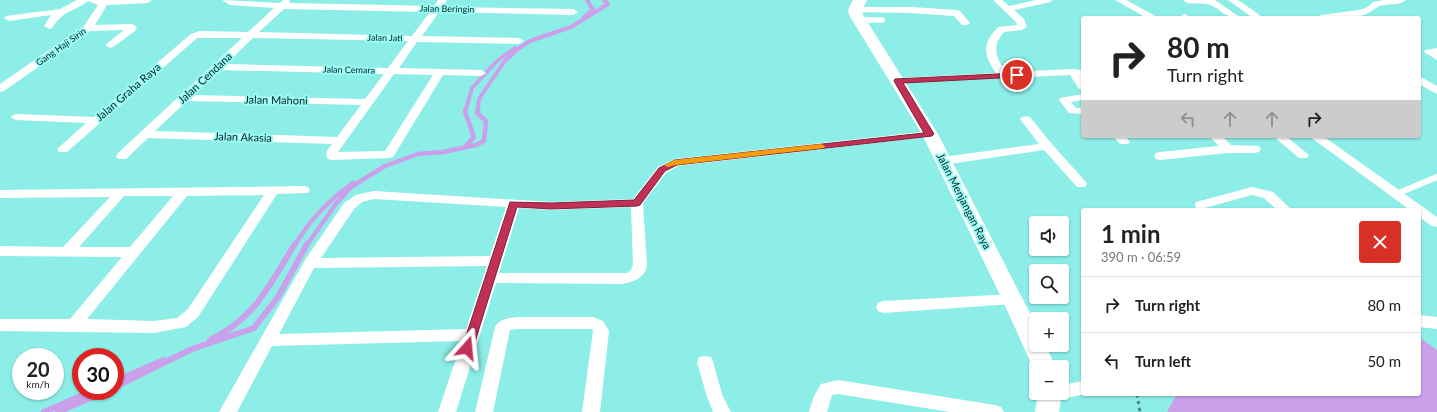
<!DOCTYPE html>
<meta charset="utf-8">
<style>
body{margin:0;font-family:Lato,sans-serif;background:#f6f6f6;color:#222;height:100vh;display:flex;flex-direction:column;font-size:15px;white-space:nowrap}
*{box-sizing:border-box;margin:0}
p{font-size:13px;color:#767676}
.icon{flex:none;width:22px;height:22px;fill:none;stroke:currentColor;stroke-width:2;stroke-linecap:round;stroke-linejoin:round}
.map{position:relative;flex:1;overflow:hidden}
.panel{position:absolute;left:1081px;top:208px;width:340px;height:188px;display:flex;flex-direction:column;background:#fff;border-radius:4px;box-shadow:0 1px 3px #0004}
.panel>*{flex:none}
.guide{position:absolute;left:1081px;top:16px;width:340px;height:122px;border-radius:4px;box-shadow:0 1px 3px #0004;background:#fff;color:#222;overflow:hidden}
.controls{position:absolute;left:1029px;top:216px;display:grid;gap:8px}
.controls a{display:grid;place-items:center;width:40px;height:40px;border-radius:4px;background:#fff;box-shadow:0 1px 3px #0004;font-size:20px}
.speed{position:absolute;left:12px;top:348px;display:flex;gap:8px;font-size:20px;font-weight:700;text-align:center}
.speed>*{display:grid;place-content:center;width:52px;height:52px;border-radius:50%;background:#fff;box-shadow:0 1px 3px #0004;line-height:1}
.speed small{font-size:10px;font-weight:400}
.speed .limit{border:6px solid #d22;background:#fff;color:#111}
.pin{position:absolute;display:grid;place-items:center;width:34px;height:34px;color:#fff;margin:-17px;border:2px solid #fff;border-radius:50%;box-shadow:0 1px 4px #0007}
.me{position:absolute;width:44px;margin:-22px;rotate:18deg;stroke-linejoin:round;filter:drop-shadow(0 0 3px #0008)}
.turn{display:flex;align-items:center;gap:14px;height:84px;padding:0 20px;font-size:18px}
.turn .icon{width:52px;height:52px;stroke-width:2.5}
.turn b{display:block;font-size:28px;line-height:34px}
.lanes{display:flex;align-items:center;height:38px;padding:0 20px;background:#0003;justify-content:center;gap:20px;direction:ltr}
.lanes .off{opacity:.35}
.round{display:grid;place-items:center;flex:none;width:42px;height:42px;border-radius:4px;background:#f6f6f6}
.head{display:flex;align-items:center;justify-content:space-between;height:68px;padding:0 20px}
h1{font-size:24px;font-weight:700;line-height:30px}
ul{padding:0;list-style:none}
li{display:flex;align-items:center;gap:12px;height:56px;padding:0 20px;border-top:1px solid #e0e0e0}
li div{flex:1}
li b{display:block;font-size:15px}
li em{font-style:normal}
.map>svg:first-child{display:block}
.water{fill:#cba0eb}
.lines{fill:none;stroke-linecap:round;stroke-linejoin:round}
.stream-far2{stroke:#cba0eb;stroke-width:4}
.stream-far1{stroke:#cba0eb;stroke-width:4.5}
.stream{stroke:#cba0eb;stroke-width:6}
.path{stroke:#4c8e8a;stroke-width:3;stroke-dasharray:3.5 3.5;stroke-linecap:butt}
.lane-far1{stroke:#fff;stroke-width:5.5}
.lane{stroke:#fff;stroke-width:6}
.street{fill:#fff;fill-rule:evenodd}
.secondary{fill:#fff;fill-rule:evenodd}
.route{fill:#c13157;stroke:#7d2039}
.slow{fill:#f59e0b}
.labels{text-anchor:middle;stroke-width:4;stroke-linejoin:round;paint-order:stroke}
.far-street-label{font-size:9px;fill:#052524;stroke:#9bfbf5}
.street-label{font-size:11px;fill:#052524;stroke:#9bfbf5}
</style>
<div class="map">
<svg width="1437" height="412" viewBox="0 0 1437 412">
<rect width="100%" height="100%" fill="#8deee8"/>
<path class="water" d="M1419,337L1437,350V412H1167L1177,394H1419Z"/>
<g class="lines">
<path class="stream-far2" d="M584,17L593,10L587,0
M466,109L472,88L497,61L515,48
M478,109L479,99L504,62L518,49L530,41L571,27L608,4L604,0"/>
<path class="stream-far1" d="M465,147L474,137L465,112L466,108
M295,245C310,219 329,200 353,183
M307,245L335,205L351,187L385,166L418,154L443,152L476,145L484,141L486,121L477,113L478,108"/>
<path class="stream" d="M210,340C257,317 269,285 295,244
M115,381L164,360
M115,387L192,349L254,328L278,297L307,244
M44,412L92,391
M58,412L106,391"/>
<path class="path" d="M1137,394L1140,412"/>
<path class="lane-far1" d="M859,20H882"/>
<path class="lane" d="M1396,194L1437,177"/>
<path class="street" d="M77,0H152L148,3L107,5L95,25L132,24L137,27L135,31L113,47L110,48L105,45L124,30L90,31L4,91L0,92V84L84,26L98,5L88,1C73,13 64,9 52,28L49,29L44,26L51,15L9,21L4,18L6,16L60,9Z
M222,0L280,3L283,0H289L290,2L289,3L434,6L438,0H447L443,7L573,9L578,12L573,15L439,12L422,36L519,38L524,41L519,44L417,42L399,68L481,70L486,73L481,76L443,75L395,154L393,157L389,158L332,160L328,159C324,153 328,149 332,144L148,138L126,159H118L116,156L118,153L242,38H197L67,152H59L57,149L86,123L16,120L10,117L16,114L94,117L191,34L199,31L248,32L274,8L230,5ZM284,9L430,12L412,36L259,32ZM253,38L408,41L388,68L226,64ZM219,70L384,74L365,99L193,95ZM394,74L433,75L385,151L338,152ZM187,101L361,105L337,137L155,131Z
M993,0H1002L1009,6L1036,0H1052L1051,2L1014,10L1024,19L1027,27L1022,30L1004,32C991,46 996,58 1006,72L1073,69L1083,70V76H1081L1083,79V90L1079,89L1070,75L894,83L893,81L898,78L996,73C983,54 982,44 998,27L1017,25L1016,22Z
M1115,0H1126L1159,18H1147Z
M1183,0H1215L1241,18C1221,18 1221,7 1207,4C1199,2 1188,6 1183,0Z
M1228,0H1238L1264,18H1253Z
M1384,0H1406C1400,6 1388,3 1380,6C1375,8 1371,12 1366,14C1351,20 1333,18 1316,18L1321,15L1359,10L1366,8L1373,2Z
M855,7H911L957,10L960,11L970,23L968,25H962L954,16L911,13L852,12L850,10Z
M1185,14L1192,18H1181L1182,15Z
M1437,48V60L1424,52L1425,50Z
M1419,76L1437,86V94L1419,84Z
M1083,94V100L1071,102L1076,108H1083V114L1069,113L1059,100L1060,98Z
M1026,116L1030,117L1051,143L1085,181L1087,184L1085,187H1077L1044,150L943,165L939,164L937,161L939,158L943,157L1039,144L1020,119L1022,117Z
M930,131L934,132L936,134L934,136L678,166L666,173L643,203L647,265C645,278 634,282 622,284L496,283L456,412H438L462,341L272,346L237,412H219L305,260L344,203L356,195L374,191L551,202L633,199L658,167L675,159ZM374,199L506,207L490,256L321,258L354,209L362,202ZM631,207L633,265L631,270L627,273H499L519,208L551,210ZM487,266L466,329L279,334L314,268Z
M1113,136H1125L1130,142L1128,144H1120Z
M1209,136H1222L1231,145L1259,146L1261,149L1259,152L1255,153H1228L1160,160L1156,159L1154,156L1156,153L1160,152L1219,146Z
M1273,136H1286L1309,155L1307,158H1299Z
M1309,136H1323L1437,217V227L1432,226L1419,217V210H1410Z
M304,186L308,187L310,190L308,193L277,194L198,317L186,327L154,333L0,331V319H70L122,257L0,256V246L63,247L110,197L0,198V190ZM264,195L188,309L177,318L154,321L87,319L187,196ZM124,196H173L130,247H79Z
M1252,187L1273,192L1292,210H1277L1264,198L1252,195L1201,209L1196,208L1195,205L1196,202Z
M1013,294L1018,295L1020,299L1018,303L1013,304L883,313L878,311L876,307L878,303L883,301Z
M1419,315L1437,317V329L1419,327Z
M518,317H593L603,321L609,331L600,412H582L593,331L592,329H518L510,330L493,412H475L495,327C500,318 509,318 518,317Z
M705,356L711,357L713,362L723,397L731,412H713L707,397L697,362L699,357Z
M838,380L995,405L1001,407L1004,412H950L838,394L832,395L827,412H809L814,396L821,384Z
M1083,381V394H1085L1062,399L1056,397L1054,393H1062V385Z"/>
<path class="secondary" d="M853,0H867L862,10L863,15L938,134L1036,325V345H1045L1056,367H1036V374L1002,299L922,134L849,15L848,10Z
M1038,393H1062L1059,412H1035Z"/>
</g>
<path class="route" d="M1017,73L1021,75L1019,77L903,83L934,134L932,136L677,165L665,171L640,205L637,206L551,209L517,207L473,348L471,351L467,352L463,351L462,348L510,202L551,203L634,200L659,168L675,160L924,133L894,81L895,79Z"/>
<path class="slow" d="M821,144L825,146L824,148L676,165L668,167L664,165L675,160Z"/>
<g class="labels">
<g class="far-street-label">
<text transform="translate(447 9) rotate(1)" y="3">Jalan Beringin</text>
<text transform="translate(385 38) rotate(1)" y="3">Jalan Jati</text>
<text transform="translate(61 47) rotate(-35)" y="3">Gang Haji Sirin</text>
<text transform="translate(349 70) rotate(1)" y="3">Jalan Cemara</text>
</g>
<g class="street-label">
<text transform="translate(205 78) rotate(-43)" y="4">Jalan Cendana</text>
<text transform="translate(128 92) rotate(-41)" y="4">Jalan Graha Raya</text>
<text transform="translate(276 100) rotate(1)" y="4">Jalan Mahoni</text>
<text transform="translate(243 137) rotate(2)" y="4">Jalan Akasia</text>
<text transform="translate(964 201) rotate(63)" y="4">Jalan Menjangan Raya</text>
</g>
</g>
</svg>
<div class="controls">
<a><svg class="icon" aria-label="sound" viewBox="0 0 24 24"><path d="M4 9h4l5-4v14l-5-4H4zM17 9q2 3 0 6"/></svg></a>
<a><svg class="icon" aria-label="search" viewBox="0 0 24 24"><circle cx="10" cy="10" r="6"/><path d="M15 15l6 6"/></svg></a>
<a>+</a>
<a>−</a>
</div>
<div class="speed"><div>20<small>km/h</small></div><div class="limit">30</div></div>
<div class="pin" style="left:1017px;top:75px;background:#d93025"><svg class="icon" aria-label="arrive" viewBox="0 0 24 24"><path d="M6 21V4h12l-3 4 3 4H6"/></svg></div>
<svg class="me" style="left:467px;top:348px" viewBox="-20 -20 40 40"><path d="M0-17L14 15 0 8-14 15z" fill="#c13157" stroke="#fff" stroke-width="4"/></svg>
<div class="guide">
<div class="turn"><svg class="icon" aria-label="right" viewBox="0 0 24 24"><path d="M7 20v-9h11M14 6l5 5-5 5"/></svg><div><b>80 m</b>Turn right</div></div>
<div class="lanes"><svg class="icon off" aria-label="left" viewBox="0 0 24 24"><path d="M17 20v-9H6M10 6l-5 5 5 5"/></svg><svg class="icon off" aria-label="ahead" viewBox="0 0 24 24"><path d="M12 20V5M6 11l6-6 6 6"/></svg><svg class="icon off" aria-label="ahead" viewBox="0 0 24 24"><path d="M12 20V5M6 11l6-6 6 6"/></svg><svg class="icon" aria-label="right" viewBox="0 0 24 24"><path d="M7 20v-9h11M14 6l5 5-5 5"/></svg></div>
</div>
<section class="panel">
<div class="head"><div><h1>1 min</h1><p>390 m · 06:59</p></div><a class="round" style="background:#d93025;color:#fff"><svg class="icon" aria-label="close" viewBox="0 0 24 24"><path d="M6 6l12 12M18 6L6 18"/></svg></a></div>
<ul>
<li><svg class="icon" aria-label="right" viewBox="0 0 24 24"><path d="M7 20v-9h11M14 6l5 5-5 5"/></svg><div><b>Turn right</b></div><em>80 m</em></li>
<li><svg class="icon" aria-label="left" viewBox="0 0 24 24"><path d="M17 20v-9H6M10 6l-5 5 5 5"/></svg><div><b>Turn left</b></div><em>50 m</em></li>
</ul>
</section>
</div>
